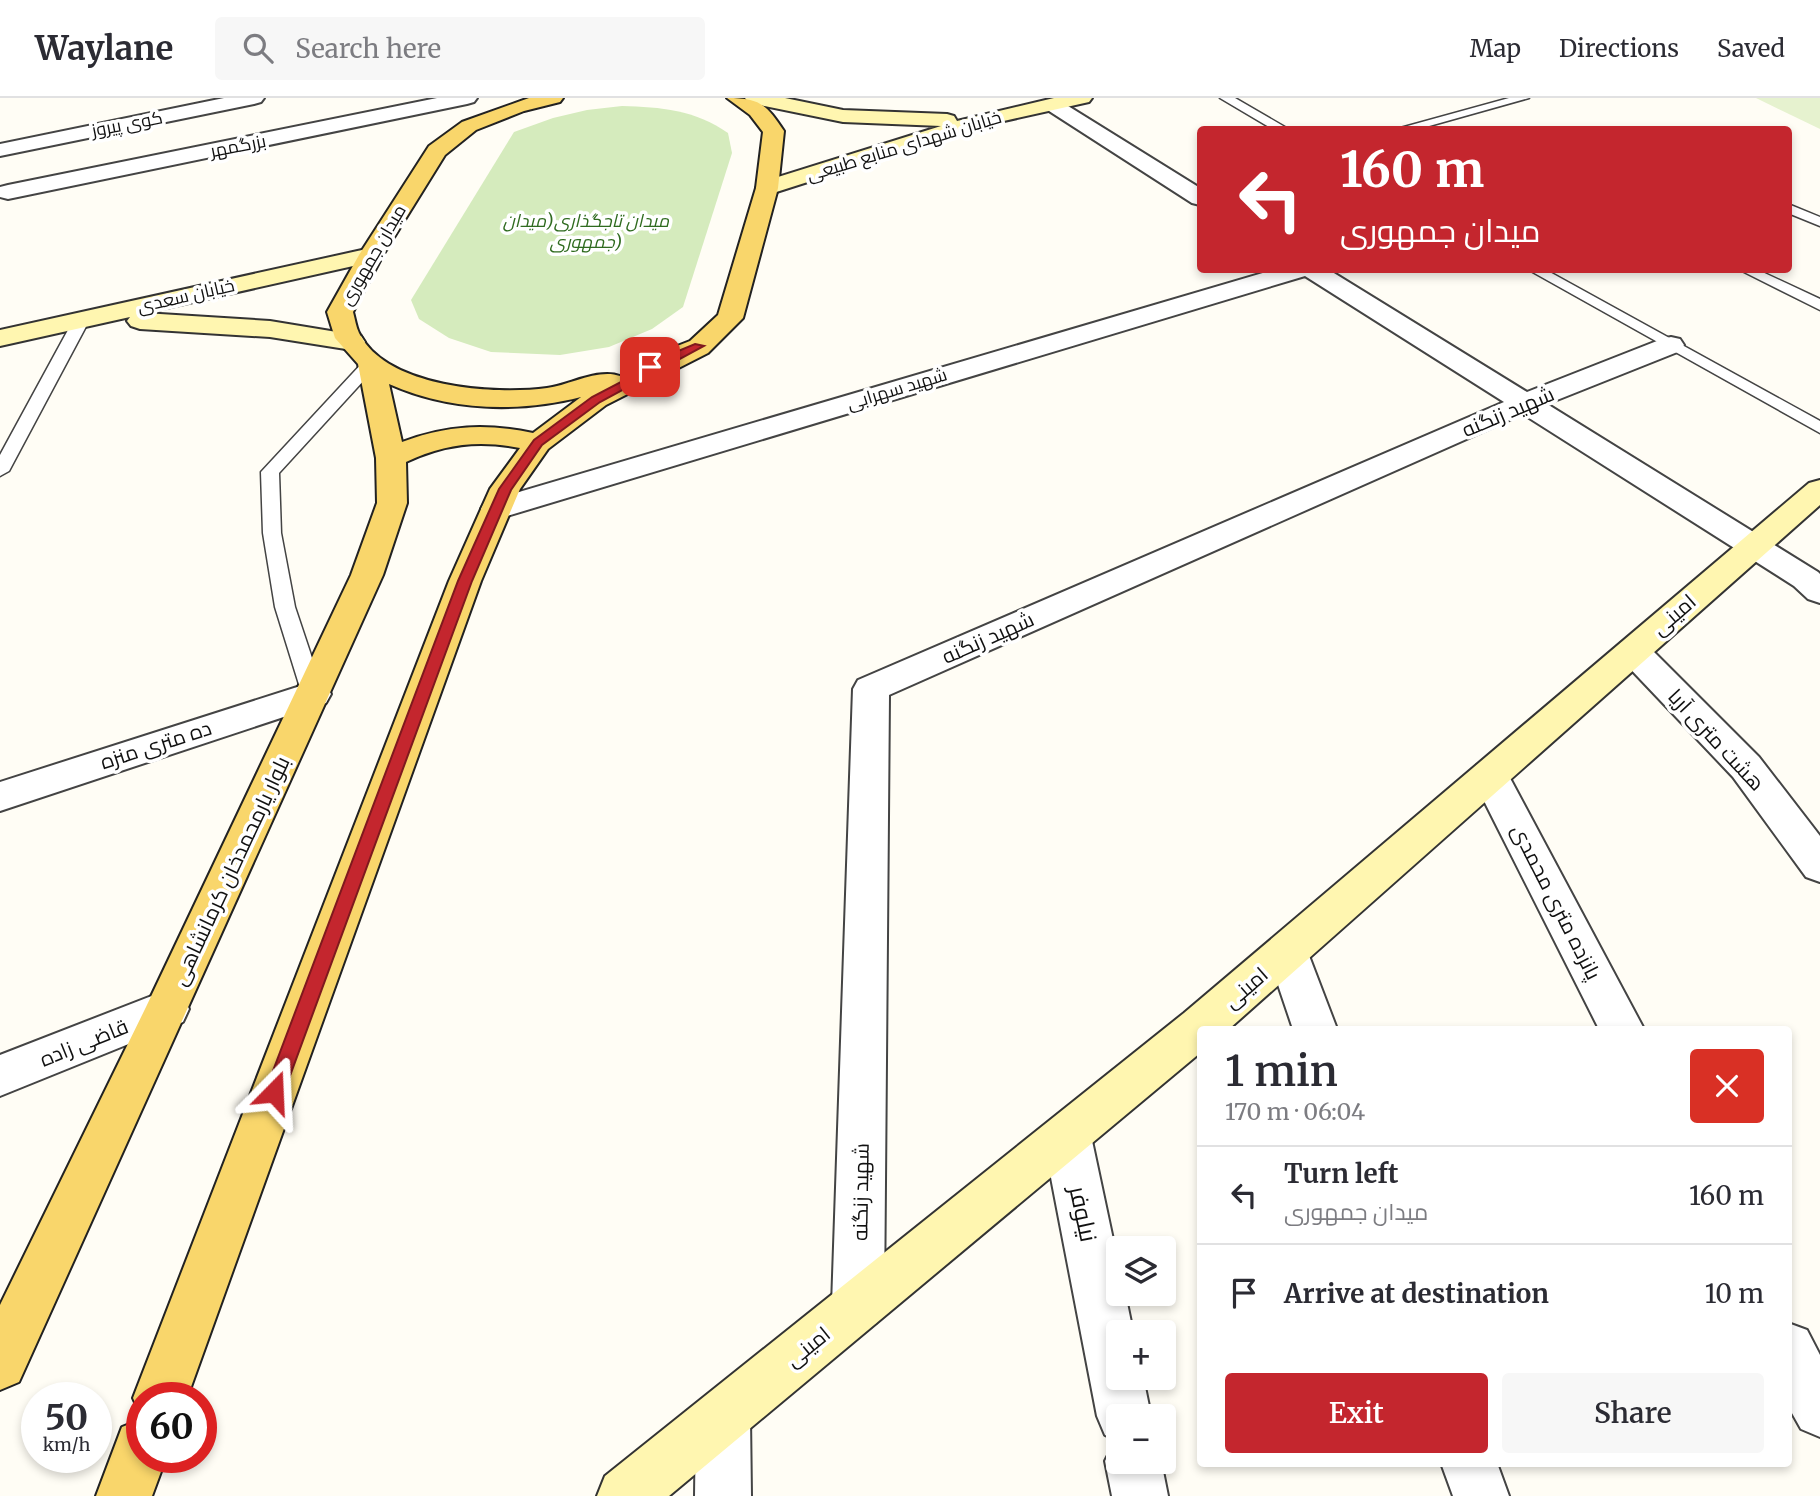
<!DOCTYPE html>
<meta charset="utf-8">
<style>
body{margin:0;font-family:Merriweather,Cairo,serif;background:#f7f7f7;color:#2b2b33;height:100vh;display:flex;flex-direction:column;font-size:26px;white-space:nowrap}
*{box-sizing:border-box;margin:0}
p{font-size:23px;color:#7c7c81}
.icon{flex:none;width:38px;height:38px;fill:none;stroke:currentColor;stroke-width:2;stroke-linecap:round;stroke-linejoin:round}
.map{position:relative;flex:1;overflow:hidden}
.sheet{position:absolute;left:1197px;top:928px;width:595px;height:441px;display:flex;flex-direction:column;background:#fff;border-radius:7px;box-shadow:0 4px 10px #0003}
.sheet>*{flex:none}
.top-card{position:absolute;left:1197px;top:28px;width:595px;height:147px;border-radius:7px;box-shadow:0 4px 10px #0003;background:#c4262e;color:#fff;overflow:hidden}
.controls{position:absolute;left:1106px;top:1138px;display:grid;gap:14px}
.controls a{display:grid;place-items:center;width:70px;height:70px;border-radius:7px;background:#fff;box-shadow:0 4px 10px #0003;font-size:35px}
.speed{position:absolute;left:21px;top:1284px;display:flex;gap:14px;font-size:35px;font-weight:700;text-align:center}
.speed>*{display:grid;place-content:center;width:91px;height:91px;border-radius:50%;background:#fff;box-shadow:0 4px 10px #0003;line-height:1}
.speed small{font-size:18px;font-weight:400}
.speed .limit{border:10px solid #d22;background:#fff;color:#111}
.pin{position:absolute;display:grid;place-items:center;width:60px;height:60px;color:#fff;margin:-30px;border-radius:14px;box-shadow:0 4px 10px #0006}
.me{position:absolute;width:77px;margin:-38px;rotate:21deg;stroke-linejoin:round;filter:drop-shadow(0 0 5px #0008)}
.turn{display:flex;align-items:center;gap:24px;height:147px;padding:0 28px;font-size:32px}
.turn .icon{width:91px;height:91px;stroke-width:2.5}
.turn b{display:block;font-size:49px;line-height:60px}
.round{display:grid;place-items:center;flex:none;width:74px;height:74px;border-radius:7px;background:#f7f7f7}
.overview{display:flex;align-items:center;justify-content:space-between;height:119px;padding:0 28px}
h1{font-size:42px;font-weight:600;line-height:52px}
.cta{display:flex;gap:14px;margin-top:auto;padding:14px 28px}
.cta a{flex:1;height:80px;border-radius:7px;background:#c4262e;color:#fff;font-size:28px;font-weight:600;line-height:80px;text-align:center}
.cta a+a{background:#f7f7f7;color:#2b2b33}
ul{padding:0;list-style:none}
li{display:flex;align-items:center;gap:21px;height:98px;padding:0 28px;border-top:2px solid #e1e1e2}
li div{flex:1}
li b{display:block;font-size:26px}
li em{font-style:normal}
header{display:flex;align-items:center;gap:42px;box-sizing:border-box;height:98px;padding:0 35px;background:#fff;border-bottom:2px solid #e1e1e2}
header strong{font-size:33px}
nav{display:flex;gap:38px;margin-inline-start:auto;font-size:24px}
.search{width:490px;height:63px;background:#f7f7f7;display:flex;align-items:center;gap:18px;box-sizing:border-box;padding:0 24px;border-radius:7px;color:#7c7c81;font-size:26px}
.map>svg:first-child{display:block}
.green{fill:#d5ebbd}
.pitch{fill:#e6f2cf}
.lines{fill:none;stroke-linecap:round;stroke-linejoin:round}
.lane-casing{stroke:#444;stroke-width:3}
.street-casing{stroke:#444;stroke-width:4}
.secondary-casing{stroke:#333;stroke-width:4}
.primary-casing{stroke:#222;stroke-width:4}
.lane{fill:#fff;fill-rule:evenodd}
.street{fill:#fff;fill-rule:evenodd}
.secondary{fill:#fff6b0;fill-rule:evenodd}
.primary{fill:#f9d66b;fill-rule:evenodd}
.route{fill:#c4262e;stroke:#7f191e;stroke-width:2}
.labels{text-anchor:middle;stroke-width:7;stroke-linejoin:round;paint-order:stroke}
.far-street-label{font-size:18px;fill:#111;stroke:#fff}
.far-park-label{font-size:18px;font-style:italic;fill:#2f6b1f;stroke:#fff}
.street-label{font-size:21px;fill:#111;stroke:#fff}
.near-street-label{font-size:24px;fill:#111;stroke:#fff}
</style>
<header>
<strong>Waylane</strong>
<div class="search"><svg class="icon" aria-label="search" viewBox="0 0 24 24"><circle cx="10" cy="10" r="6"/><path d="M15 15l6 6"/></svg>Search here</div>
<nav><a>Map</a><a>Directions</a><a>Saved</a></nav>
</header>
<div class="map">
<svg width="1820" height="1398" viewBox="0 0 1820 1398">
<rect width="100%" height="100%" fill="#fffdf5"/>
<path class="green" d="M622,8C661,9 695,12 728,35L732,55L683,209L652,231L609,249L560,257L491,254L449,240L419,221L411,202L514,34L553,20L587,12Z"/>
<path class="pitch" d="M1756,0H1820V31Z"/>
<g class="lines">
<defs>
<path id="lane" d="M1220,0H1235L1290,32H1274Z
M1509,0H1529L1415,32H1393Z
M1788,106L1820,119V128L1788,115Z
M1529,172H1546L1820,323V335Z
M1740,172H1758L1820,201V212Z
M82,216L90,221L9,373L0,378V357L74,221Z
M371,260L379,265L377,268L279,375L281,435L295,509L324,596L320,601L313,603L306,601L302,596L275,509L263,435L261,374L365,262Z"/>
<path id="street" d="M224,0H264L261,4L254,6L0,58V46Z
M437,0H477L474,4L467,6L8,101L0,99V89L8,87Z
M1053,1L1060,3L1200,90V107L1192,105L1046,11L1043,7L1046,3Z
M1273,172H1329L1527,294L1662,241L1671,239L1680,241L1684,247L1680,253L1547,306L1818,474L1820,476V505L1808,501L1794,488L1523,316L889,597L884,1207L876,1225L858,1233L840,1225L832,1207L853,591L858,582L1504,304L1305,178L507,418L496,420L485,418L481,411L485,404Z
M1633,541L1645,545L1759,659L1820,738V784L1806,779L1733,679L1621,561L1616,553L1621,545Z
M313,584L326,587L331,596L326,605L0,713V684Z
M1490,663L1503,667L1644,931H1599L1471,677L1477,667Z
M1288,836L1303,842L1337,931H1293L1267,854L1273,842Z
M167,892L183,898L189,911L183,924L0,998V957Z
M1067,1016L1084,1023L1091,1038L1118,1165V1195H1125L1133,1234H1118V1279H1143L1151,1318H1118V1363H1161L1168,1398H1112L1105,1363L1116,1342L1105,1337L1097,1318L1043,1038L1050,1023Z
M1788,1225L1807,1232L1820,1257V1339L1801,1331L1788,1308Z
M723,1292L742,1300L750,1319L751,1398H695L696,1319L704,1300Z
M1441,1365H1497L1509,1398H1453Z"/>
<path id="secondary" d="M745,0H785L843,12L947,16L954,18L957,23L1054,0H1092L1089,4L986,27L767,97L759,95L756,90L759,85L941,28L843,24L755,6L748,4Z
M371,150L380,152L383,157L380,162L144,215L270,223L361,238L365,244L361,250L352,252L270,239L140,231L131,228L127,223L130,219L0,248V232Z
M1820,382V407L1229,931H1200V955L669,1398H597L605,1378L1184,915L1809,385Z"/>
<path id="primary" d="M529,0H563L560,4L524,13L476,32L445,57L383,157L353,214C355,221 356,229 359,235C386,290 495,297 547,290C569,287 599,270 620,278L664,256L667,252L690,243L718,217L756,90L763,34L750,17L727,0C760,0 766,6 784,33L778,90L743,220L708,255L606,307L548,351L520,391L481,483L187,1300H142V1320L133,1300L449,483L490,391L520,350C478,342 444,346 406,364L407,405L383,477L19,1284L0,1292V1207L146,909L351,477L377,405L376,360L358,266L335,240L327,214L359,157L429,48L462,24ZM389,286C449,313 518,315 581,299L533,335C486,325 447,327 402,344Z
M142,1321V1360H166L152,1398H96L122,1329Z"/>
</defs>
<use href="#lane" class="lane-casing"/>
<use href="#street" class="street-casing"/>
<use href="#secondary" class="secondary-casing"/>
<use href="#primary" class="primary-casing"/>
<use href="#lane" class="lane"/>
<use href="#street" class="street"/>
<use href="#secondary" class="secondary"/>
<use href="#primary" class="primary"/>
</g>
<path class="route" d="M695,246L704,248L600,304L542,347L511,392L472,483L284,994L281,1000L274,1002L267,1000L265,994L458,483L499,391L534,342L592,299L646,271L647,266Z"/>
<g class="labels">
<g class="far-street-label">
<text transform="translate(127 26) rotate(-11)" y="6">کوی پیروز</text>
<text transform="translate(238 48) rotate(-11)" y="6">بزرگمهر</text>
<text transform="translate(904 48) rotate(-17)" y="6">خیابان شهدای منابع طبیعی</text>
<text transform="translate(373 157) rotate(-60)" y="6">میدان جمهوری</text>
<text transform="translate(186 198) rotate(-13)" y="6">خیابان سعدی</text>
<text transform="translate(897 291) rotate(-17)" y="6">شهید سهرابی</text>
</g>
<g class="far-park-label">
<text x="586" y="129">میدان تاجگذاری(میدان<tspan x="586" dy="21">جمهوری)</tspan></text>
</g>
<g class="street-label">
<text transform="translate(1508 314) rotate(-23)" y="7">شهید زنگنه</text>
<text transform="translate(1674 517) rotate(-41)" y="7">امینی</text>
<text transform="translate(988 540) rotate(-24)" y="7">شهید زنگنه</text>
<text transform="translate(1716 642) rotate(47)" y="7">هشت متری آریا</text>
<text transform="translate(156 647) rotate(-18)" y="7">ده متری منزه</text>
<text transform="translate(231 773) rotate(-65)" y="7">بلوار یارمحمدخان کرمانشاهی</text>
<text transform="translate(1556 804) rotate(63)" y="7">پانزده متری محمدی</text>
<text transform="translate(1246 890) rotate(-41)" y="7">امینی</text>
<text transform="translate(84 945) rotate(-22)" y="7">قاضی زاده</text>
<text transform="translate(861 1094) rotate(-89)" y="7">شهید زنگنه</text>
<text transform="translate(808 1249) rotate(-39)" y="7">امینی</text>
</g>
<g class="near-street-label">
<text transform="translate(1083 1116) rotate(78)" y="8">نیلوفر</text>
</g>
</g>
</svg>
<div class="controls">
<a><svg class="icon" aria-label="layers" viewBox="0 0 24 24"><path d="M12 4l9 5-9 5-9-5zM3 14l9 5 9-5"/></svg></a>
<a>+</a>
<a>−</a>
</div>
<div class="speed"><div>50<small>km/h</small></div><div class="limit">60</div></div>
<div class="pin" style="left:650px;top:269px;background:#d93025"><svg class="icon" aria-label="arrive" viewBox="0 0 24 24"><path d="M6 21V4h12l-3 4 3 4H6"/></svg></div>
<svg class="me" style="left:274px;top:994px" viewBox="-20 -20 40 40"><path d="M0-17L14 15 0 8-14 15z" fill="#c4262e" stroke="#fff" stroke-width="4"/></svg>
<div class="top-card">
<div class="turn"><svg class="icon" aria-label="left" viewBox="0 0 24 24"><path d="M17 20v-9H6M10 6l-5 5 5 5"/></svg><div><b>160 m</b>میدان جمهوری</div></div>
</div>
<section class="sheet">
<div class="overview"><div><h1>1 min</h1><p>170 m · 06:04</p></div><a class="round" style="background:#d93025;color:#fff"><svg class="icon" aria-label="close" viewBox="0 0 24 24"><path d="M6 6l12 12M18 6L6 18"/></svg></a></div>
<ul>
<li><svg class="icon" aria-label="left" viewBox="0 0 24 24"><path d="M17 20v-9H6M10 6l-5 5 5 5"/></svg><div><b>Turn left</b><p>میدان جمهوری</p></div><em>160 m</em></li>
<li><svg class="icon" aria-label="arrive" viewBox="0 0 24 24"><path d="M6 21V4h12l-3 4 3 4H6"/></svg><div><b>Arrive at destination</b></div><em>10 m</em></li>
</ul>
<div class="cta"><a>Exit</a><a>Share</a></div>
</section>
</div>
